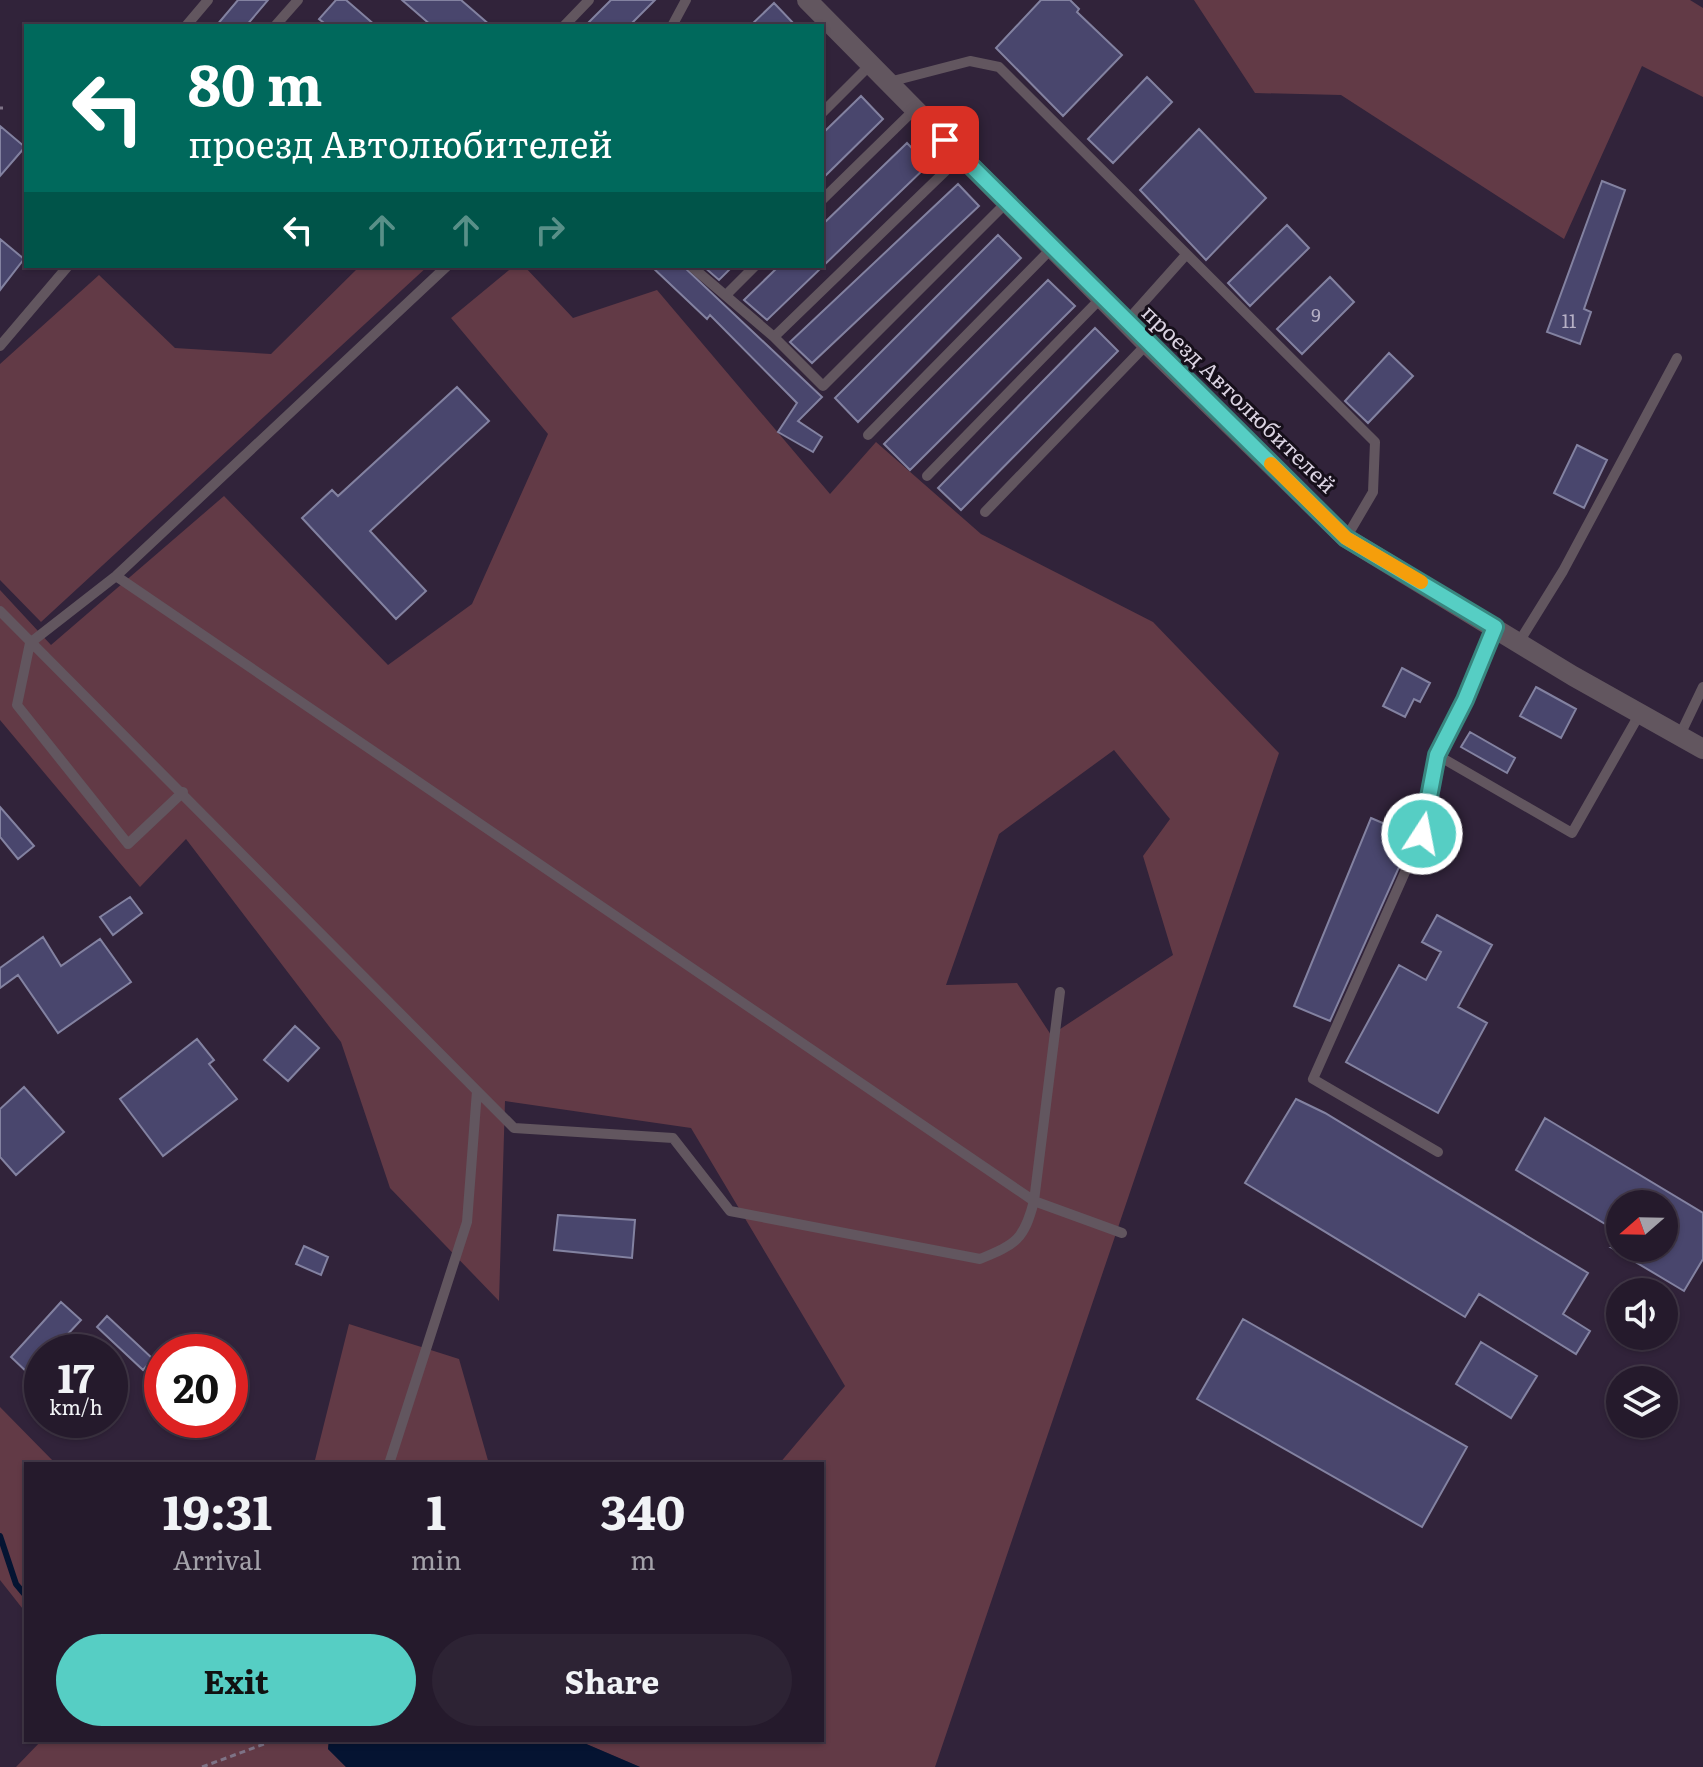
<!DOCTYPE html>
<meta charset="utf-8">
<style>
body{margin:0;font-family:Literata,serif;background:#2d2334;color:#f1f3f6;height:100vh;display:flex;flex-direction:column;font-size:30px;white-space:nowrap}
*{box-sizing:border-box;margin:0}
p{font-size:26px;color:#a3a1a9}
.icon{flex:none;width:44px;height:44px;fill:none;stroke:currentColor;stroke-width:2;stroke-linecap:round;stroke-linejoin:round}
.map{position:relative;flex:1;overflow:hidden}
.side{position:absolute;left:24px;top:1462px;width:800px;height:280px;display:flex;flex-direction:column;background:#251a2c;border-radius:0px;box-shadow:0 2px 6px #0004,0 0 0 2px #423848}
.side>*{flex:none}
.hud{position:absolute;left:24px;top:24px;width:800px;height:244px;border-radius:0px;box-shadow:0 2px 6px #0004,0 0 0 2px #423848;background:#00695c;color:#fff;overflow:hidden}
.needle{width:52px;rotate:250deg}
.buttons{position:absolute;left:1606px;top:1190px;display:grid;gap:16px}
.buttons a{display:grid;place-items:center;width:72px;height:72px;border-radius:50%;background:#251a2c;box-shadow:0 2px 6px #0004,0 0 0 2px #423848;font-size:40px}
.speed{position:absolute;left:24px;top:1334px;display:flex;gap:16px;font-size:40px;font-weight:700;text-align:center}
.speed>*{display:grid;place-content:center;width:104px;height:104px;border-radius:50%;background:#251a2c;box-shadow:0 2px 6px #0004,0 0 0 2px #423848;line-height:1}
.speed small{font-size:20px;font-weight:400}
.speed .limit{border:12px solid #d22;background:#fff;color:#111}
.pin{position:absolute;display:grid;place-items:center;width:68px;height:68px;color:#fff;margin:-34px;border-radius:16px;box-shadow:0 4px 12px #0006}
.me{position:absolute;width:88px;margin:-44px;rotate:11deg;stroke-linejoin:round;filter:drop-shadow(0 0 6px #0008)}
.turn{display:flex;align-items:center;gap:28px;height:168px;padding:0 32px;font-size:36px}
.turn .icon{width:104px;height:104px;stroke-width:2.5}
.turn b{display:block;font-size:56px;line-height:68px}
.lanes{display:flex;align-items:center;height:76px;padding:0 32px;background:#0003;justify-content:center;gap:40px;direction:ltr}
.lanes .off{opacity:.35}
.eta{display:flex;justify-content:space-evenly;align-items:center;height:136px;text-align:center}
.eta b{font-size:48px;font-weight:700;line-height:56px}
.primary-button{display:flex;gap:16px;margin-top:auto;padding:16px 32px}
.primary-button a{flex:1;height:92px;border-radius:48px;background:#56cec4;color:#111;font-size:32px;font-weight:700;line-height:92px;text-align:center}
.primary-button a+a{background:#2d2334;color:#f1f3f6}
.map>svg:first-child{display:block}
.green{fill:#623a46;fill-rule:evenodd}
.water{fill:#051432}
.lines{fill:none;stroke-linecap:round;stroke-linejoin:round}
.stream{stroke:#051432;stroke-width:6}
.building{fill:#49466d;stroke:#8382a1;stroke-width:2}
.path{stroke:#7e7386;stroke-width:3;stroke-dasharray:6 4;stroke-linecap:butt}
.service{stroke:#62565f;stroke-width:10}
.minor{stroke:#62565f;stroke-width:20}
.route-casing{stroke:#38867f;stroke-width:20}
.route{stroke:#56cec4;stroke-width:14}
.slow{stroke:#f59e0b;stroke-width:14}
.labels{text-anchor:middle;stroke-width:6;stroke-linejoin:round;paint-order:stroke}
.number-label{font-size:18px;fill:#b6b0c5}
.street-label{font-size:22px;fill:#dbd3e2;stroke:#160f1a}
</style>
<div class="map">
<svg width="1703" height="1767" viewBox="0 0 1703 1767">
<rect width="100%" height="100%" fill="#31233a"/>
<path class="green" d="M1194,0H1690L1703,8V97L1642,66L1564,239L1341,95L1255,93Z
M360,266H428L41,622L0,580V364L99,275L175,348L271,354Z
M514,266H524L573,318L657,290L830,494L876,442L981,534L1153,622L1279,753L935,1767H640L577,1740H822V1464H779L845,1386L691,1128L505,1101L499,1301L390,1188L341,1042L186,839L140,887L0,720V590L51,645L224,496L388,665L472,604L548,434L451,318ZM1114,750L1170,819L1143,856L1173,955L1051,1035L1017,983L946,985L999,834Z
M349,1324L459,1359L489,1464H314Z
M0,1407L56,1464H26V1613L0,1580Z
M42,1740H329L328,1749L346,1767H16Z"/>
<path class="water" d="M329,1740H577L640,1767H346L328,1749Z"/>
<g class="lines">
<path class="stream" d="M0,1536L16,1584L26,1596"/>
</g>
<path class="building" d="M238,0H268L246,26H216Z
M336,0H346L376,26H328L319,19Z
M402,0H461L491,26H432Z
M611,0H655L629,26H585Z
M1041,0H1070L1079,9L1077,12L1122,55L1063,116L996,48Z
M774,3L796,26H750Z
M1147,77L1172,102L1113,163L1088,139Z
M861,96L883,119L822,179V134Z
M0,126L25,147L0,176Z
M1199,129L1266,198L1206,260L1140,190Z
M907,143L928,165L767,320L744,300L779,266H822V225Z
M1602,181L1625,190L1584,309L1591,312L1580,344L1547,332Z
M958,184L979,206L812,363L790,342Z
M1287,225L1309,248L1250,306L1228,283Z
M998,235L1021,258L858,422L835,398Z
M0,239L24,259L0,290Z
M651,266H683L822,397L798,421L822,437L813,452L778,432L797,403L710,315L707,319Z
M703,266H733L719,280Z
M1330,277L1354,302L1302,354L1277,329Z
M1048,280L1075,306L910,470L884,444Z
M1095,328L1118,351L961,510L938,488Z
M1389,353L1413,376L1368,423L1345,401Z
M457,387L489,421L370,531L426,591L396,619L302,518L332,490L338,496Z
M1577,445L1607,460L1584,508L1554,493Z
M1402,668L1430,683L1420,702L1414,699L1405,717L1383,706Z
M1536,687L1576,709L1561,738L1520,716Z
M1470,732L1515,758L1507,773L1461,747Z
M0,807L34,846L18,859L0,837Z
M1371,818L1413,836L1330,1021L1294,1006Z
M130,897L142,913L113,935L100,917Z
M1437,915L1492,945L1458,1007L1487,1023L1438,1113L1346,1062L1399,965L1426,980L1441,952L1422,942Z
M43,937L61,966L100,939L131,982L58,1033L18,975L0,988V968Z
M295,1026L319,1048L288,1081L264,1060Z
M197,1039L214,1060L209,1064L237,1099L163,1156L120,1099Z
M24,1087L64,1132L16,1175L0,1157V1109Z
M1296,1099L1325,1113L1588,1273L1563,1314L1590,1331L1576,1354L1479,1294L1465,1317L1245,1183Z
M1545,1118L1703,1213V1259L1684,1291L1612,1248H1664V1204H1620V1233L1516,1170Z
M558,1215L635,1220L632,1258L554,1250Z
M304,1246L328,1257L321,1275L296,1264Z
M61,1302L81,1320L51,1352H42V1362L30,1375L11,1357Z
M107,1316L153,1359L143,1370L97,1327Z
M1243,1319L1467,1447L1422,1527L1197,1399Z
M1481,1342L1537,1376L1511,1418L1456,1384Z"/>
<g class="lines">
<path class="path" d="M0,108H3
M202,1767L275,1740"/>
<path class="service" d="M186,26L208,0
M275,26L298,0
M564,26L589,0
M672,26L686,0
M889,82L970,61L999,67L1375,442L1373,492L1346,538
M822,113L870,65
M822,200L914,110
M691,266L774,337L823,386L1007,202
M727,294L755,266
M1126,322L1185,256
M774,337L961,156
M0,346L68,266
M868,435L1052,248
M927,476L1102,297
M985,512L1147,344
M116,576L1034,1201L1122,1233
M0,611L514,1128L673,1138L730,1211L980,1259C1016,1244 1024,1240 1034,1201L1060,992
M1519,642L1563,571L1677,358
M1679,737L1703,687
M1437,755L1465,700L1495,627
M183,792L128,844L17,705L30,643L116,576L447,266
M1438,1152L1313,1079L1422,834L1437,755L1572,833L1639,715
M389,1464L467,1222L477,1091"/>
<path class="minor" d="M807,0L1147,344L1346,538L1573,676L1703,749"/>
</g>
<g class="lines">
<defs>
<path id="route" d="M945,140L1346,538L1495,627L1465,700L1437,755L1422,834"/>
</defs>
<use href="#route" class="route-casing"/>
<use href="#route" class="route"/>
<path class="slow" d="M1271,464L1346,538L1421,582"/>
</g>
<g class="labels">
<g class="number-label">
<text x="1316" y="322">9</text>
<text x="1569" y="328">11</text>
</g>
<g class="street-label">
<text transform="translate(1239 399) rotate(44)" y="8">проезд Автолюбителей</text>
</g>
</g>
</svg>
<div class="buttons">
<a><svg class="needle" viewBox="-14 -14 28 28"><path d="M0-13l5 13h-10z" fill="#e53935"/><path d="M0 13l5-13h-10z" fill="#a3a1a9"/></svg></a>
<a><svg class="icon" aria-label="sound" viewBox="0 0 24 24"><path d="M4 9h4l5-4v14l-5-4H4zM17 9q2 3 0 6"/></svg></a>
<a><svg class="icon" aria-label="layers" viewBox="0 0 24 24"><path d="M12 4l9 5-9 5-9-5zM3 14l9 5 9-5"/></svg></a>
</div>
<div class="speed"><div>17<small>km/h</small></div><div class="limit">20</div></div>
<div class="pin" style="left:945px;top:140px;background:#d93025"><svg class="icon" aria-label="arrive" viewBox="0 0 24 24"><path d="M6 21V4h12l-3 4 3 4H6"/></svg></div>
<svg class="me" style="left:1422px;top:834px" viewBox="-20 -20 40 40"><circle r="17" fill="#56cec4" stroke="#fff" stroke-width="3"/><path d="M0-11L8 9 0 5-8 9z" fill="#fff"/></svg>
<div class="hud">
<div class="turn"><svg class="icon" aria-label="left" viewBox="0 0 24 24"><path d="M17 20v-9H6M10 6l-5 5 5 5"/></svg><div><b>80 m</b>проезд Автолюбителей</div></div>
<div class="lanes"><svg class="icon" aria-label="left" viewBox="0 0 24 24"><path d="M17 20v-9H6M10 6l-5 5 5 5"/></svg><svg class="icon off" aria-label="ahead" viewBox="0 0 24 24"><path d="M12 20V5M6 11l6-6 6 6"/></svg><svg class="icon off" aria-label="ahead" viewBox="0 0 24 24"><path d="M12 20V5M6 11l6-6 6 6"/></svg><svg class="icon off" aria-label="right" viewBox="0 0 24 24"><path d="M7 20v-9h11M14 6l5 5-5 5"/></svg></div>
</div>
<section class="side">
<div class="eta">
<div><b>19:31</b><p>Arrival</p></div>
<div><b>1</b><p>min</p></div>
<div><b>340</b><p>m</p></div>
</div>
<div class="primary-button"><a>Exit</a><a>Share</a></div>
</section>
</div>
